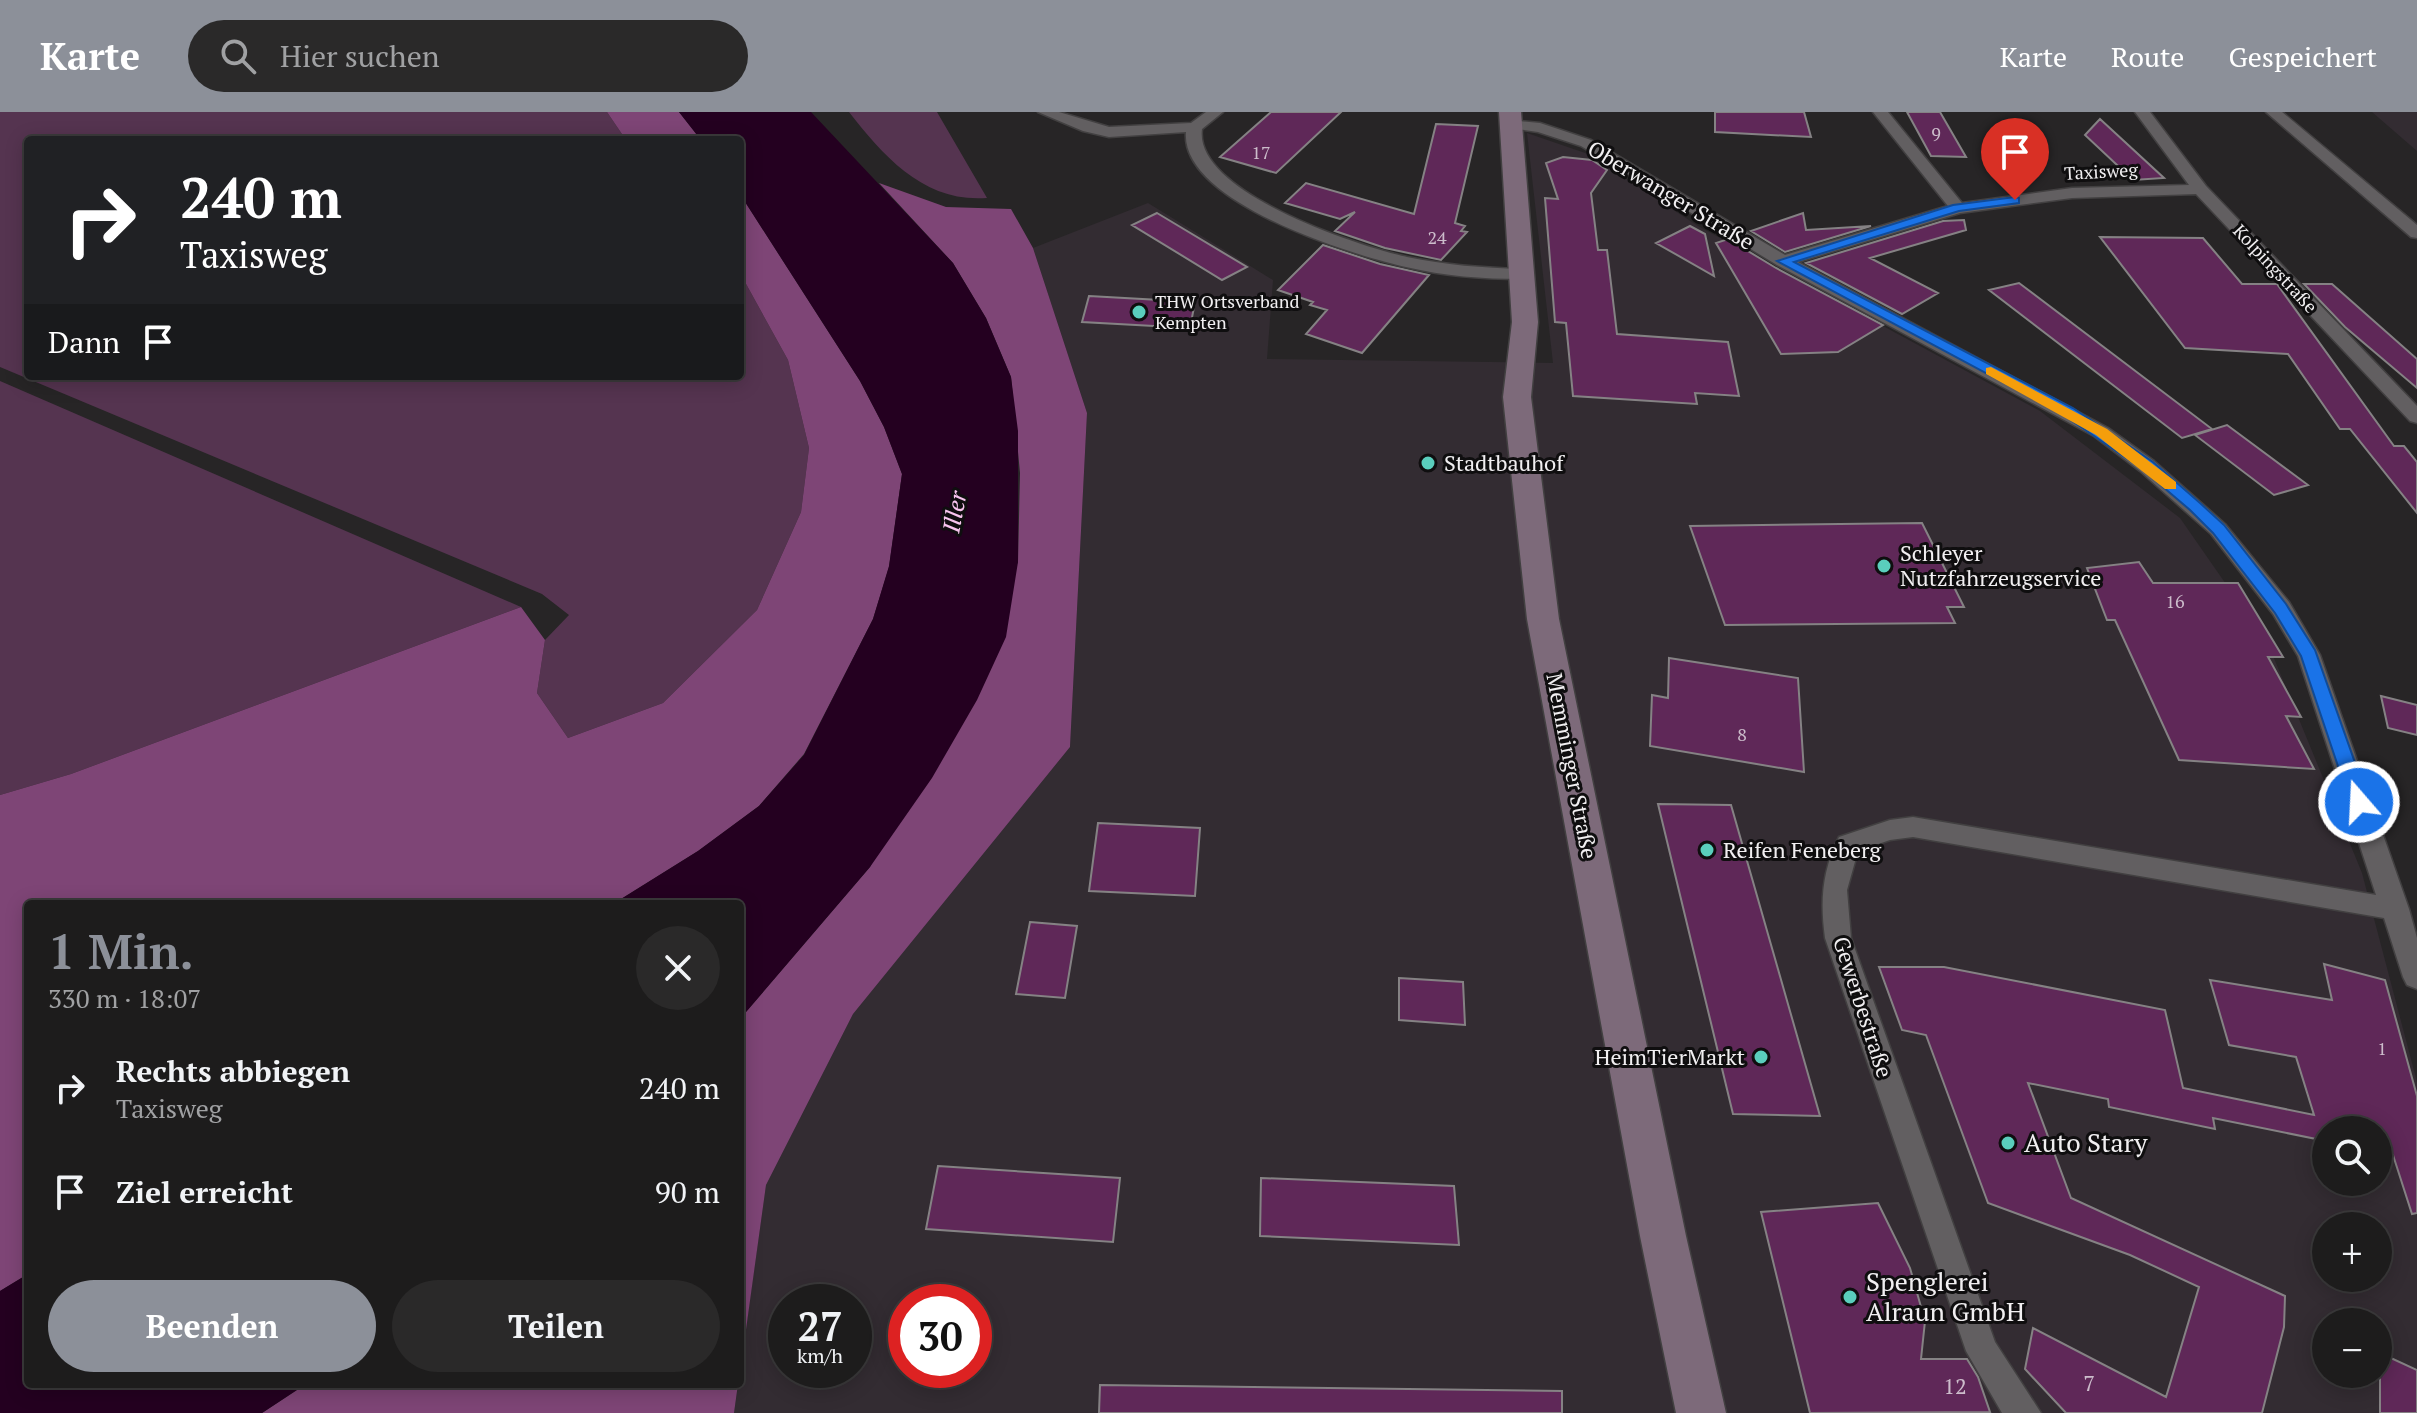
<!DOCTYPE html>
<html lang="de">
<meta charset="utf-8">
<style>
body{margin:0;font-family:"PT Serif",serif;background:#2a2929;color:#f1f3f6;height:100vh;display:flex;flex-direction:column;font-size:30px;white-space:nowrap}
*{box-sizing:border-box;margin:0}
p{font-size:26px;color:#a0a1a3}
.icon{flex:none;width:44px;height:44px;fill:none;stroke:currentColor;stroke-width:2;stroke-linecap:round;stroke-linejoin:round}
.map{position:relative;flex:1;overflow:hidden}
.drawer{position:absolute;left:24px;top:788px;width:720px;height:488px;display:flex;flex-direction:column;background:#1d1c1c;border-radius:8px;box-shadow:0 4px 20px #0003,0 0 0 2px #3b3a3b}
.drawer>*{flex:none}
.hud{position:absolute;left:24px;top:24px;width:720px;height:244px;border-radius:8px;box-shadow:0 4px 20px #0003,0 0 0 2px #3b3a3b;background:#202124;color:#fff;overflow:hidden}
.buttons{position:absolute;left:2312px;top:1004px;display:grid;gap:16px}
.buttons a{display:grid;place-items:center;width:80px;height:80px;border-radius:50%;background:#1d1c1c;box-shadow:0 4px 20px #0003,0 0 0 2px #3b3a3b;font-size:40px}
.speed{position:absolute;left:768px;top:1172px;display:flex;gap:16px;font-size:40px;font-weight:700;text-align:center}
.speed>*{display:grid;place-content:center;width:104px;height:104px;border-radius:50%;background:#1d1c1c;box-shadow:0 4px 20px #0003,0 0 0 2px #3b3a3b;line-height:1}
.speed small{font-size:20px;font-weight:400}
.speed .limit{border:12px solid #d22;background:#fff;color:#111}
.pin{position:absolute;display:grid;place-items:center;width:68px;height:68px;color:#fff;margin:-82px -34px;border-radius:50% 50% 50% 0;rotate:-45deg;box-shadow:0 0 8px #0007}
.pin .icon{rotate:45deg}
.me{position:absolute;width:88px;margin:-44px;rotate:341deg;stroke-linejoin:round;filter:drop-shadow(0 0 6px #0008)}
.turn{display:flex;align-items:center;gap:28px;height:168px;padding:0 24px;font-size:36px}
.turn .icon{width:104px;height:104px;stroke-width:2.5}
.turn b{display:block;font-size:56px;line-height:68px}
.then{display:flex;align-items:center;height:76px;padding:0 24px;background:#0003;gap:16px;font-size:30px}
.round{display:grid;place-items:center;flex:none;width:84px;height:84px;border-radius:42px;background:#2a2929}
.head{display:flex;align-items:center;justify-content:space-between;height:136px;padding:0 24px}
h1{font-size:48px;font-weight:600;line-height:60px;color:#8c9099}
.cta{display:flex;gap:16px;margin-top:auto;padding:16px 24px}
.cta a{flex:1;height:92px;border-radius:48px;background:#8c9099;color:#fff;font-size:32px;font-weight:600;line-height:92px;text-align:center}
.cta a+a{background:#2a2929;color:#f1f3f6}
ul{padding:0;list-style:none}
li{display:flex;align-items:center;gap:24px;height:104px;padding:0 24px}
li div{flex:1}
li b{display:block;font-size:30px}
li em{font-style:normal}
header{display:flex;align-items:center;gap:48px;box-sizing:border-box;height:112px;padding:0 40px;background:#8c9099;color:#fff}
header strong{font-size:38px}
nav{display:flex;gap:44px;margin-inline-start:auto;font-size:28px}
.search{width:560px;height:72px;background:#2a2929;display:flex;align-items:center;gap:20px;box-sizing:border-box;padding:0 28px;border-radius:44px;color:#a0a1a3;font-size:30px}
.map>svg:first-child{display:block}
.built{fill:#332c32;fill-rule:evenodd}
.green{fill:#553450}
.forest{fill:#7e4576}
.water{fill:#240020}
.building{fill:#5f2858;stroke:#858284;stroke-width:2}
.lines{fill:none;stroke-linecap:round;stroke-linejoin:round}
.minor-casing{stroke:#424041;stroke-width:3}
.secondary-casing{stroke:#424041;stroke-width:3}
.minor{fill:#625f61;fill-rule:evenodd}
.secondary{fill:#7d6a7a;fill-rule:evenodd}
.route{fill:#1a73e8;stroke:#114b97;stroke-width:2}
.slow{fill:#f59e0b}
.poi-dot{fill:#5acebd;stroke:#0f0e0f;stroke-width:3}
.labels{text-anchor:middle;stroke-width:6;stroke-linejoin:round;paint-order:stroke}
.number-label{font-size:18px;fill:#ccbdcb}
.far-street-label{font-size:18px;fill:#f1eff1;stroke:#0f0e0f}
.far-poi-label{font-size:18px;fill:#f1eff1;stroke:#0f0e0f;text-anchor:start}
.street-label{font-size:22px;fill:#f1eff1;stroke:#0f0e0f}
.poi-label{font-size:22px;fill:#f1eff1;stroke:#0f0e0f;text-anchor:start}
.near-number-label{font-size:22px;fill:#ccbdcb}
.water-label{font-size:24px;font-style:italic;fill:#f7c4ee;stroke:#0f0e0f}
.near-poi-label{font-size:26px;fill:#f1eff1;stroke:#0f0e0f;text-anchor:start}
</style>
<header>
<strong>Karte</strong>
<div class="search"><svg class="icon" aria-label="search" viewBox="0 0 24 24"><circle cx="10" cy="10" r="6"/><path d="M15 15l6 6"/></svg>Hier suchen</div>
<nav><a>Karte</a><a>Route</a><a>Gespeichert</a></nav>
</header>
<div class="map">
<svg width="2417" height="1301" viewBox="0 0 2417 1301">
<rect width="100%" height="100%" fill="#272526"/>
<path class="built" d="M2372,0H2417V39Z
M1527,21L1588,42L1698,114L2040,299L2180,406L2269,534L2362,761L2417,970V1301H734L766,1073L853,902L1070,635L1087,301L1033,136L1148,91L1273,168L1267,247L1553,251ZM2326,1018H2378V1070H2326ZM2326,1114H2378V1166H2326ZM786,1190H854V1258H786ZM906,1190H974V1258H906ZM2326,1210H2378V1262H2326Z"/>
<path class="green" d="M0,0H607L626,28H28V264H740V161L788,248L809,336L801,400L757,498L663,591L568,626L537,581L545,528L569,503L542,482L0,255Z
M849,0H937L987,86C925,91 884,45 849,0Z
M0,269L521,495L71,662L0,683Z"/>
<path class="forest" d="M607,0H679L701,28H626Z
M879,71L946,95L1011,97L1033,136L1087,301L1070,635L853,902L766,1073L740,1261V907L870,755L1018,450L1020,361L1011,265L986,206L953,151Z
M740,82L860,269L884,315L902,362L889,455L873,507L804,642L759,694L698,739L613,792H28V1162L0,1179V683L71,662L521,495L545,528L537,581L568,626L663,591L757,498L801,400L809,336L788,248L740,161Z
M306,1272H738L734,1301H262Z"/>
<path class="water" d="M679,0H811L953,151L986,206L1011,265L1018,319V450L1006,525L977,588L932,666L870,755L740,907V792H613L698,739L759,694L804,643L873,507L889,454L902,362L884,315L860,269L740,82V28H701Z
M28,1162V1272H306L262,1301H0V1179Z"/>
<path class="building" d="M1271,0H1341L1276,61L1220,45Z
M1715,0H1804L1811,25L1715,20Z
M1907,0H1940L1966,45L1931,44Z
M2100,7L2164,66L2133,68L2085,23Z
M1436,12L1478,14L1455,111L1465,114L1461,119L1467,120L1441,148L1385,136L1335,119L1355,100L1340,107L1285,91L1306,71L1414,102Z
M1563,45L1592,48L1607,58L1591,81L1598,138H1607L1617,222L1728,230L1739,284L1695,281L1697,292L1573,284L1566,211L1555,210L1545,86L1558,87L1546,51Z
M1157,101L1247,155L1222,168L1132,113Z
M1803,101L1806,118L1871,114L1785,140L1751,119Z
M1964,108L1966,118L1870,146L1938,181L1902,202L1806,151L1943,109Z
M1690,114L1705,122L1714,164L1656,131Z
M2100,125L2203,126L2242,172H2277L2394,334H2404L2417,350V401L2350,317H2340L2288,242L2185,236Z
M1728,127L1776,156L1883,213L1838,240L1781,242L1716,131Z
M1323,133L1380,152L1429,163L1362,241L1306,222L1327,198L1310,193L1313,190L1278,178Z
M2019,171L2212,317L2182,326L1989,178Z
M2304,172H2332L2417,247V276L2345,215Z
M1089,184L1195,190L1190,216L1082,210Z
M2227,313L2308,373L2274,383L2195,323Z
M1922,411L1964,495H1947L1955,511L1725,513L1690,414Z
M2139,450L2153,471H2238L2283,545H2268L2301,605L2286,604L2314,657L2179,648L2115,508H2107L2087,456Z
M1669,546L1798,566L1804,660L1650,634L1652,583L1668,586Z
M2381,584L2417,593V623L2388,616Z
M1658,692L1731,693L1820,1004L1733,1002Z
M1098,711L1200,716L1195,784L1089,779Z
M1030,810L1077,814L1065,886L1016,882Z
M2324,852L2385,868L2417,984V1101L2412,1102L2393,1043L2378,1040V1018H2326V1029L2213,1006L2215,1017L2109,995L2108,987L2028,971L2071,1086L2285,1184L2284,1215L2262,1301H2066L2025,1257L2033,1216L2166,1285L2199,1175L2130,1143L1988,1091L1926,923L1902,918L1879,855H1944L2165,898L2183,976L2314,1003L2296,945L2229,933L2210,868L2332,888Z
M1399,866L1463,870L1465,913L1399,908Z
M938,1054L1120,1066L1113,1130L926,1117Z
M1261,1066L1454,1074L1459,1133L1260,1124Z
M1878,1091L1910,1156L1925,1209L1921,1247H1967L1978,1265L1990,1300L1810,1301L1761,1100Z
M2380,1241L2417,1258V1301H2380Z
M1100,1273L1562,1279V1301H1099Z"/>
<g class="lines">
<defs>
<path id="minor" d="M1038,0H1059L1109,15L1191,11L1206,0H1223L1202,17C1193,80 1358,134 1407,145C1445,153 1483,156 1522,157L1531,162L1522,167C1483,167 1444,164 1406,155C1352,143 1180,90 1186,20L1109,25L1083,19Z
M1873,0H1888L1962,91L2072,76L2189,73L2135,0H2150L2206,74L2417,294V311L2410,309L2196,82L2072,86L1960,101L1798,150L2108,316L2154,349L2225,412L2289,490L2320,543L2409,797L2417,826V877L2407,873L2403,865L2384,806L1913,725L1890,728L1858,739L1847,778L1851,826L1995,1230L2041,1301H2002L1966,1239L1825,826C1820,789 1822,759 1839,725L1890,708L1913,705L2376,783L2298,544L2273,502L2211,422L2140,359L2094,324L1777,153L1581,34L1538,20L1504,15L1502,12L1509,8L1540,11L1591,28L1785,143L1948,94Z
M2266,0H2282L2417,113V126L2411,125Z"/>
<path id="secondary" d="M1499,0H1521L1538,210L1531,285L1559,507L1686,1124L1726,1301H1676L1640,1124L1527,507L1503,285L1512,210Z"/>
</defs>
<use href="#minor" class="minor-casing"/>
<use href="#secondary" class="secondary-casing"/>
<use href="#minor" class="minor"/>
<use href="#secondary" class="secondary"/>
</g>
<path class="route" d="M2015,85L2019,86V91L1959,99L1794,150L2073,296L2153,350L2200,391L2224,413L2286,492L2315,538L2369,690L2366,696H2353L2350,690L2301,544L2275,501L2213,421L2190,398L2142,357L2062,302L1777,149L1953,93Z"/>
<path class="slow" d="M1991,255L2107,317L2176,370V377H2165L2096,323L1986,262V256Z"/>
<g class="poi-dot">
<circle cx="1139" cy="200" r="8"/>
<circle cx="1428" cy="351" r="8"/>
<circle cx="1884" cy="454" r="8"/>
<circle cx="1707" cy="738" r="8"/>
<circle cx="1761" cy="945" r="8"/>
<circle cx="2008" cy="1031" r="8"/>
<circle cx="1850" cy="1185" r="8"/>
</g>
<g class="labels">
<g class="number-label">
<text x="1936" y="28">9</text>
<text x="1261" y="47">17</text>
<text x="1437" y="132">24</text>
<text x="2175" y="496">16</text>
<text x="1742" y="629">8</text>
<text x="2382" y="943">1</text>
</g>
<g class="far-street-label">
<text transform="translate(2101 60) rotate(-3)" y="6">Taxisweg</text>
<text transform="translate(2275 157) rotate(47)" y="6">Kolpingstraße</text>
</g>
<g class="far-poi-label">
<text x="1155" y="196">THW Ortsverband<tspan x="1155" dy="21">Kempten</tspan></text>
</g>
<g class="street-label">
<text transform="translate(1671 83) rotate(31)" y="8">Oberwanger Straße</text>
<text transform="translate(1572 654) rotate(79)" y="8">Memminger Straße</text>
<text transform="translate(1863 895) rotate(72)" y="8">Gewerbestraße</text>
</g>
<g class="poi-label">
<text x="1444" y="359">Stadtbauhof</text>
<text x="1900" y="449">Schleyer<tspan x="1900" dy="25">Nutzfahrzeugservice</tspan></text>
<text x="1723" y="746">Reifen Feneberg</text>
<text x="1745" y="953" text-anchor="end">HeimTierMarkt</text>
</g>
<g class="near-number-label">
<text x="2089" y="1279">7</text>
<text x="1955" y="1282">12</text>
</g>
<g class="water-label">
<text transform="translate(955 400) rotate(-79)" y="8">Iller</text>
</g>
<g class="near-poi-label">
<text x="2024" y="1040">Auto Stary</text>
<text x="1866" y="1179">Spenglerei<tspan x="1866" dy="30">Alraun GmbH</tspan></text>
</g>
</g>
</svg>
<div class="buttons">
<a><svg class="icon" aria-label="search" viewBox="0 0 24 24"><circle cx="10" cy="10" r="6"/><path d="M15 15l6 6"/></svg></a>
<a>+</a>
<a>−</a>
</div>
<div class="speed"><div>27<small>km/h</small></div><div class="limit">30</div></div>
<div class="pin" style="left:2015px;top:88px;background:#d93025"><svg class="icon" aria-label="arrive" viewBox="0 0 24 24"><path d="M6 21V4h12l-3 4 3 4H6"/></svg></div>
<svg class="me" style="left:2359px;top:690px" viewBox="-20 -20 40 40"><circle r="17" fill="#1a73e8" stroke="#fff" stroke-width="3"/><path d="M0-11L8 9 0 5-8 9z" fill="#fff"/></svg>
<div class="hud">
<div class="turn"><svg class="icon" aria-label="right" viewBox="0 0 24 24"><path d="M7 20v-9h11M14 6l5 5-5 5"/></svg><div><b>240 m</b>Taxisweg</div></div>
<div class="then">Dann<svg class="icon" aria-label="arrive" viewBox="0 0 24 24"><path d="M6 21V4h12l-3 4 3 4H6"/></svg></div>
</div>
<section class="drawer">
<div class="head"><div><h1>1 Min.</h1><p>330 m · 18:07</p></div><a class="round"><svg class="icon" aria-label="close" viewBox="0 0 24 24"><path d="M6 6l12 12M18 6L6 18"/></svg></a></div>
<ul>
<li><svg class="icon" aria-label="right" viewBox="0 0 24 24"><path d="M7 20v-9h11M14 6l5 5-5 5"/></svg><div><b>Rechts abbiegen</b><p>Taxisweg</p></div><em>240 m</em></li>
<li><svg class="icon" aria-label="arrive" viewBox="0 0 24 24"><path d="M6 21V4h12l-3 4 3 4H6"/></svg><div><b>Ziel erreicht</b></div><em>90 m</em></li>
</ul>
<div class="cta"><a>Beenden</a><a>Teilen</a></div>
</section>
</div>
